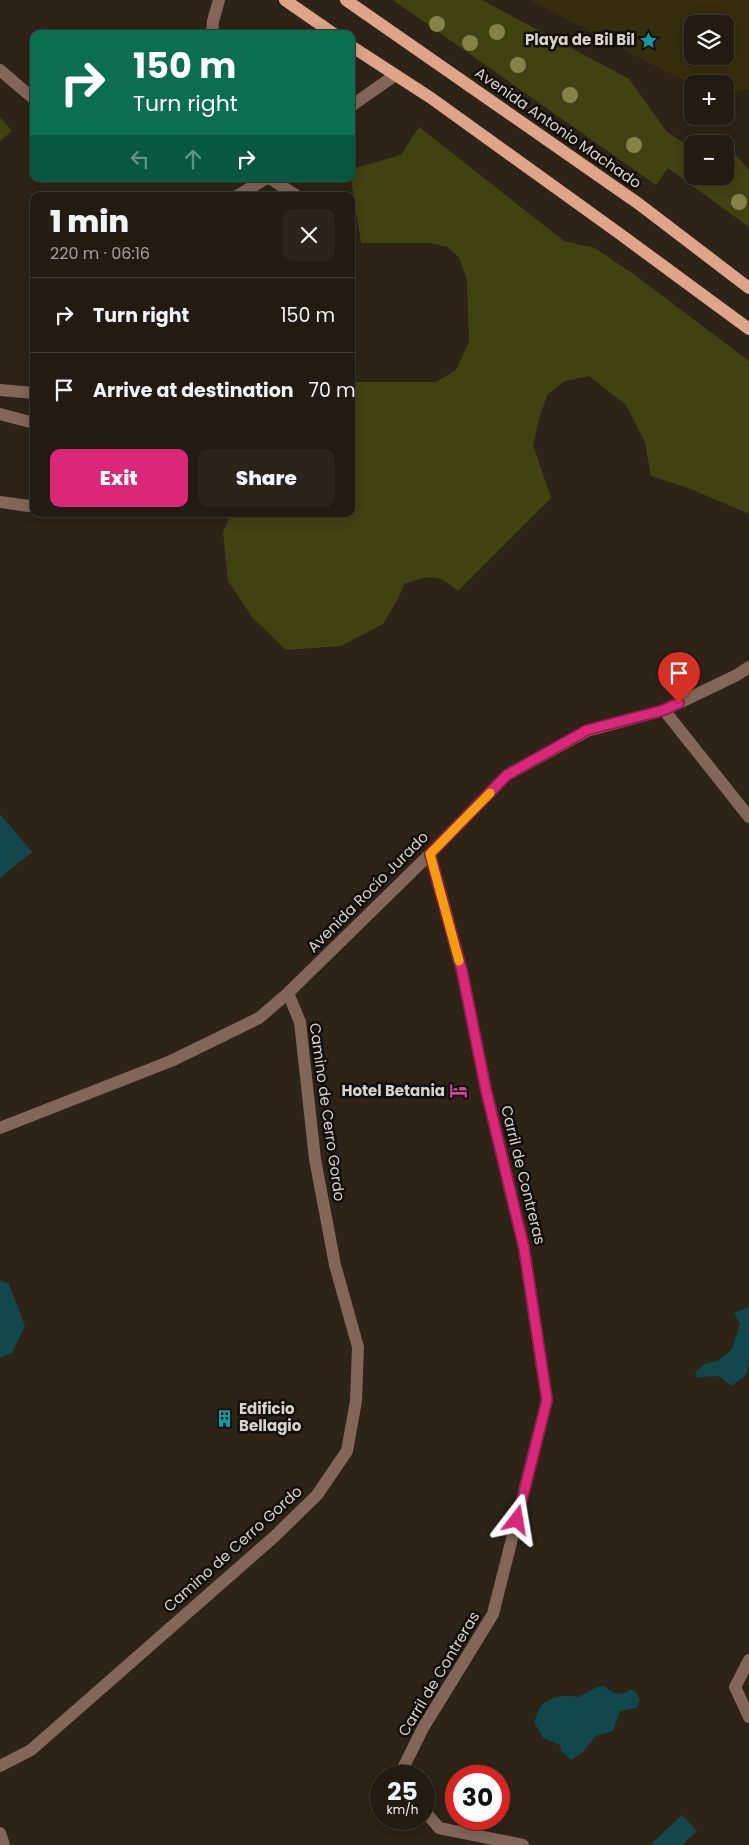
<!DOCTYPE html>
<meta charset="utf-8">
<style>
body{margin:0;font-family:Poppins,sans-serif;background:#2a241a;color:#f1f3f6;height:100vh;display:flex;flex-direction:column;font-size:19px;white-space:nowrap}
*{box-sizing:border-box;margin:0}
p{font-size:16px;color:#a2a19f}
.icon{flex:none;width:28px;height:28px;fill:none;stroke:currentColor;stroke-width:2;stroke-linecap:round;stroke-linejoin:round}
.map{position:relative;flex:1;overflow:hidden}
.panel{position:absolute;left:30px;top:192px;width:325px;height:325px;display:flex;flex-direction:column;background:#221b11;border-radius:10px;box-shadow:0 2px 12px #0003,0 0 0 1px #3f3931}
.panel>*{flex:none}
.top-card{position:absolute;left:30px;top:30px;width:325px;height:152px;border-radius:10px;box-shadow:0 2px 12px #0003,0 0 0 1px #3f3931;background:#0b6e4f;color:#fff;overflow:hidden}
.tools{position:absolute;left:684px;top:15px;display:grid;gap:10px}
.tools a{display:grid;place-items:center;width:50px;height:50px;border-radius:10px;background:#221b11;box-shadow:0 2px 12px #0003,0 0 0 1px #3f3931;font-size:25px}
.speed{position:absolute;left:370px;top:1765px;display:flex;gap:10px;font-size:25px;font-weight:700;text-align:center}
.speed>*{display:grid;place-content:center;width:65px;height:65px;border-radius:50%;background:#221b11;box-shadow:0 2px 12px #0003,0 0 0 1px #3f3931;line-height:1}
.speed small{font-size:12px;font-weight:400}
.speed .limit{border:8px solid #d22;background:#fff;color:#111}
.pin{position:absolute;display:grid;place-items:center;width:42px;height:42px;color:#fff;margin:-51px -21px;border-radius:50% 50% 50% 0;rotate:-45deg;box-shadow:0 0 5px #0007}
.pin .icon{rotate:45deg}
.me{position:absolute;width:55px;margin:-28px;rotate:14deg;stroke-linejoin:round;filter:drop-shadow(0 0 4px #0008)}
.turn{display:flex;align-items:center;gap:18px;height:105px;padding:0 20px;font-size:22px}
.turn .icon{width:65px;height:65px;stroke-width:2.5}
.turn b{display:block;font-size:35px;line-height:42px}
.lanes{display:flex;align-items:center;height:48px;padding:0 20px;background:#0003;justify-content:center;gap:25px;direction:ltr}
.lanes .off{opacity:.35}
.round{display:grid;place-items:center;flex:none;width:52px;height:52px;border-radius:10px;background:#2a241a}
.summary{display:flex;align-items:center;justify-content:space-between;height:85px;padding:0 20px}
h1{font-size:30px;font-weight:800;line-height:38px}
.button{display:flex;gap:10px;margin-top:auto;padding:10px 20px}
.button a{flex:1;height:58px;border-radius:10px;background:#db2777;color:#fff;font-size:20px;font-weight:800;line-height:58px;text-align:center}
.button a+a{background:#2a241a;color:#f1f3f6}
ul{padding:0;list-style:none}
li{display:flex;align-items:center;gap:15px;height:75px;padding:0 20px;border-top:1px solid #3f3931}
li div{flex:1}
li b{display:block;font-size:19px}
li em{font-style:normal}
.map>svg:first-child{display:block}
.green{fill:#414212}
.sand{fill:#352d0c;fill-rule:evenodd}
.water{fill:#12474b}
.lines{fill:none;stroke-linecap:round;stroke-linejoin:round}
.minor{stroke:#816659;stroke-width:12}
.major{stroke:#dea58a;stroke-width:12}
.tree{fill:#848247}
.route-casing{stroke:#8e194d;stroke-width:12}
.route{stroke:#db2777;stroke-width:9}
.slow{stroke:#f59e0b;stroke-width:9}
.labels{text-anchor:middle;stroke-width:5;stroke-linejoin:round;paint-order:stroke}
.poi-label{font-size:15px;font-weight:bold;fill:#d9d4cb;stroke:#120e09;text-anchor:end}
.street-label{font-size:15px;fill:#d9d4cb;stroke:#120e09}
</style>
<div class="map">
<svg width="749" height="1845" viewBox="0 0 749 1845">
<rect width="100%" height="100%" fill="#2d2417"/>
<path class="green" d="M393,0H482L629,79L667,132L692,148V176H725V155H736L749,170V227L668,168L656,185Z
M0,117L12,131L0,141Z
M419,127L564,241L595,248L636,276L749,361V514L691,489L651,476L645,442L626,405L589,376L565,381L548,394L541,412L533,445L551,498L458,591C436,572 430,576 404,584L399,597L383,624L341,646L286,650L252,617L228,581L223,532L231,514H351V382H436L456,370L469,342L467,280L459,257L447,247L430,243H361L351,179V169L401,155Z"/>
<path class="sand" d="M530,0H749V89L735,91L725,89V84L686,82ZM692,24H725V56H692Z"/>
<path class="water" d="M0,814L32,852L0,878Z
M0,1280L9,1284L25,1326L12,1353L0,1358Z
M749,1307V1364L746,1375L731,1386L719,1376L697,1377L695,1372L705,1364L719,1360L732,1349L740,1324L734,1313Z
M604,1686C613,1694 622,1697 631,1689L637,1693L640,1701L636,1708L620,1711L613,1731L596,1736L582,1753L571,1760L561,1751L560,1745L543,1738L534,1722C536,1717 539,1708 543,1704C553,1696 566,1694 578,1697L597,1687Z
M682,1815L697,1831L682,1845H654L652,1843Z"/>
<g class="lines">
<path class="minor" d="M212,34L213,21L219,0
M0,70L34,99
M351,106L394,76
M271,179L297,196
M237,196L265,179
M0,390L34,393
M0,414L34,423
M0,502L29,506L34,504
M664,710L749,817
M0,1128L171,1061L259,1018L288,993L430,854L507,775L587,731L664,710L737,675L749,667
M749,1660L735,1687L749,1717
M0,1766L31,1750L275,1536L317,1495L347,1451L356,1401L358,1347L335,1265L315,1159L300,1022L288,993
M399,1776L423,1728L493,1614L547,1400L524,1248L486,1090L462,971L430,854
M424,1810L439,1828L523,1845
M0,1833L4,1845"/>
<path class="major" d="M285,0L334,34
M346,0L639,204L749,288
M351,46L431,98L620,234L749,329"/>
</g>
<g class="tree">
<circle cx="437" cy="24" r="8"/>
<circle cx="497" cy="32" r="8"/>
<circle cx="470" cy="43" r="8"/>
<circle cx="518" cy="65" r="8"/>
<circle cx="570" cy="95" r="8"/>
<circle cx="634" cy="145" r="8"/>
<circle cx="739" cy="202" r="8"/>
</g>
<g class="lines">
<defs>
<path id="route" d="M517,1520L547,1400L524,1248L486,1090L462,971L430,854L507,775L587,730L664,710L679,703"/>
</defs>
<use href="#route" class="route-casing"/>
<use href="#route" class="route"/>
<path class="slow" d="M459,961L430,854L490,793"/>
</g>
<defs>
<symbol id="sight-bare" viewBox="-9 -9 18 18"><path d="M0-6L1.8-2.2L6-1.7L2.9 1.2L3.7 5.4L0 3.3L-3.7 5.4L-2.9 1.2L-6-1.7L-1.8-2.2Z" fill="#0f9aa8" stroke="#120e09" stroke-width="2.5" paint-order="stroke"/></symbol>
<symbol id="hotel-bare" viewBox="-9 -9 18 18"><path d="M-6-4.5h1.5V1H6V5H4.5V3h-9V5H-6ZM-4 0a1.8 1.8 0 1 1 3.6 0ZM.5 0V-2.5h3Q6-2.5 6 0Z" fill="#d1479c" stroke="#120e09" stroke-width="2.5" paint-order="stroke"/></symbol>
<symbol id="building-bare" viewBox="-9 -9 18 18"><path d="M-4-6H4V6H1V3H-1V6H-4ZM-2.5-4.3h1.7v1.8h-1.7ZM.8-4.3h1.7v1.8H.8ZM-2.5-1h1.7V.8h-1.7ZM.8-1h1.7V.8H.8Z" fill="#0f9aa8" stroke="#120e09" stroke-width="2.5" paint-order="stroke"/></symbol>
</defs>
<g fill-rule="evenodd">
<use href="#sight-bare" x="636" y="28" width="25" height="25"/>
<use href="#hotel-bare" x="446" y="1078" width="25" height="25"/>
<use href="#building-bare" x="212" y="1406" width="25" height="25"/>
</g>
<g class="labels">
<g class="poi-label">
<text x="635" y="45">Playa de Bil Bil</text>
<text x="445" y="1096">Hotel Betania</text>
<text x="239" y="1414" text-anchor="start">Edificio<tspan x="239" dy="17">Bellagio</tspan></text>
</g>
<g class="street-label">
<text transform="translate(558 128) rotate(35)" y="5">Avenida Antonio Machado</text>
<text transform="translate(368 892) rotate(-45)" y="5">Avenida Rocío Jurado</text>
<text transform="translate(327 1112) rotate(82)" y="5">Camino de Cerro Gordo</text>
<text transform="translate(523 1175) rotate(76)" y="5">Carril de Contreras</text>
<text transform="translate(233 1549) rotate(-42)" y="5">Camino de Cerro Gordo</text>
<text transform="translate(439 1674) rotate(-59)" y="5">Carril de Contreras</text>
</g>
</g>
</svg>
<div class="tools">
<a><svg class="icon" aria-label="layers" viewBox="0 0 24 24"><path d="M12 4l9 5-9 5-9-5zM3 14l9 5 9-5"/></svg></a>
<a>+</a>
<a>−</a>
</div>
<div class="speed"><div>25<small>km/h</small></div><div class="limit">30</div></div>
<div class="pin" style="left:679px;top:703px;background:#d93025"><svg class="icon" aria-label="arrive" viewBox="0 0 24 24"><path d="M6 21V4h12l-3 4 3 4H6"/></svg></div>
<svg class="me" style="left:517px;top:1520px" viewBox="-20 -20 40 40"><path d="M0-17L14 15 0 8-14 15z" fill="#db2777" stroke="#fff" stroke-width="4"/></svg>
<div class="top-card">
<div class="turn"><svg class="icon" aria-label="right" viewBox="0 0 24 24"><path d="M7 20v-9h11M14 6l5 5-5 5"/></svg><div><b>150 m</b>Turn right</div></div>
<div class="lanes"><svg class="icon off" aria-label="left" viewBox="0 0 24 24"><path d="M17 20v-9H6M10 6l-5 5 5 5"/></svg><svg class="icon off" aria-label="ahead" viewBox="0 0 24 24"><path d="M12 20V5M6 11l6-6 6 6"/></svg><svg class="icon" aria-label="right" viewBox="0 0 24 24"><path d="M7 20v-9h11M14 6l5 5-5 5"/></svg></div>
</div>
<section class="panel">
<div class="summary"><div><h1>1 min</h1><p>220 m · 06:16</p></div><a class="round"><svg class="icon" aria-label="close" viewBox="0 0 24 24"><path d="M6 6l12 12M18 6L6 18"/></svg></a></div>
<ul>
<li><svg class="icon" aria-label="right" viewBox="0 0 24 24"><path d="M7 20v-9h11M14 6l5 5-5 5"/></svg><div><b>Turn right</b></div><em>150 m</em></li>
<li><svg class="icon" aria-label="arrive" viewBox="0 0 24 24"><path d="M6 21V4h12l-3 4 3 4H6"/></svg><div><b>Arrive at destination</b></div><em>70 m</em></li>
</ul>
<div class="button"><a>Exit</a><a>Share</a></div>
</section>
</div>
